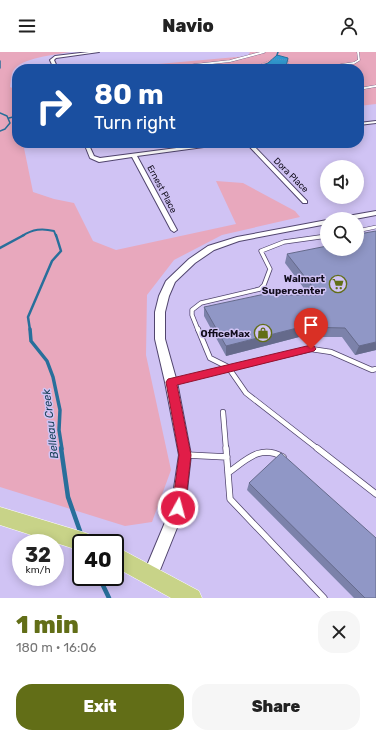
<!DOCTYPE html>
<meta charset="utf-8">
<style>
body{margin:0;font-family:Rubik,sans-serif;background:#f6f6f6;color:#222;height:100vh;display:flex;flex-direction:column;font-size:15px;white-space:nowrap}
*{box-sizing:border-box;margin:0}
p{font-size:13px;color:#767676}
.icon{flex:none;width:22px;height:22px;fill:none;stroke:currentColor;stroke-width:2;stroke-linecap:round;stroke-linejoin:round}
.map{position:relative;height:546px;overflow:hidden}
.side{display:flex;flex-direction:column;background:#fff;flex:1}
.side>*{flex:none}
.top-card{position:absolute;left:12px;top:12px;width:352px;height:84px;border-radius:16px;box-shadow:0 2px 10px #0003;background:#1a4fa0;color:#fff;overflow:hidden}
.buttons{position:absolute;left:320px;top:108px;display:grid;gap:8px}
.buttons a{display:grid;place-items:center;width:44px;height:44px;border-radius:50%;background:#fff;box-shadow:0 2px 10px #0003;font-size:20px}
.speed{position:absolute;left:12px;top:482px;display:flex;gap:8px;font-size:20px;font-weight:700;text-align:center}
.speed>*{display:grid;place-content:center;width:52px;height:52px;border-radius:50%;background:#fff;box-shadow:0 2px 10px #0003;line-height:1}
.speed small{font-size:10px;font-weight:400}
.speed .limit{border:2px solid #111;border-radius:6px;background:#fff;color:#111}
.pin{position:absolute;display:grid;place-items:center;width:34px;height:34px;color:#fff;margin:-41px -17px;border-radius:50% 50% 50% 0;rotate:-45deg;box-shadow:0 0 4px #0007}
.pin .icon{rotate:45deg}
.me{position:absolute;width:44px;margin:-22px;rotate:7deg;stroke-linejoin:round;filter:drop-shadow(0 0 3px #0008)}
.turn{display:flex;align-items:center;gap:14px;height:84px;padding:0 16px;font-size:18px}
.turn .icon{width:52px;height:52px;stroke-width:2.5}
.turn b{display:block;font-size:28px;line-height:34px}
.round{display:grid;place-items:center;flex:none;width:42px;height:42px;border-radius:16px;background:#f6f6f6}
.overview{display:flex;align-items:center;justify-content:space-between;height:68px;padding:0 16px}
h1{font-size:24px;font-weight:800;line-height:30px;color:#626e17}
.action{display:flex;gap:8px;margin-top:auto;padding:8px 16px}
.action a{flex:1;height:46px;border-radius:16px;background:#626e17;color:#fff;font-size:16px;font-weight:800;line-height:46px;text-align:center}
.action a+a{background:#f6f6f6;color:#222}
header{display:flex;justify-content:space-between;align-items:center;height:52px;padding:0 16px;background:#fff;font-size:18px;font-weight:800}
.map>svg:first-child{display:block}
.green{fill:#e8a8bd}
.water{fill:#3199d1;stroke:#286f9b}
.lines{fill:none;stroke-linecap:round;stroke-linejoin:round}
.stream-far4{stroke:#286f9b;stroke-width:1.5}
.stream-far3{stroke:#286f9b;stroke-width:2}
.stream-far2{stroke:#286f9b;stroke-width:2.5}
.stream-far1{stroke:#286f9b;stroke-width:3.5}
.stream{stroke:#286f9b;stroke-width:4.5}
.service-far4-casing{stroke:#51456e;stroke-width:2.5}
.service-far3-casing{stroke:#51456e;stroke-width:4}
.service-far2-casing{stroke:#51456e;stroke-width:5}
.service-far1-casing{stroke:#51456e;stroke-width:6}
.service-casing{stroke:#51456e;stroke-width:7}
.minor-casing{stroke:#51456e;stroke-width:2}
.tertiary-casing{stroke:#51456e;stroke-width:2}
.primary-casing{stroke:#fff;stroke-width:1}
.path{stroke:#958bb2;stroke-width:1;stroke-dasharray:0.5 1.5;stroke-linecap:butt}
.service-far4{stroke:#fff;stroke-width:2}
.service-far3{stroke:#fff;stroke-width:3}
.service-far2{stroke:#fff;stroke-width:3.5}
.service-far1{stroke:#fff;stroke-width:4.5}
.service{stroke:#fff;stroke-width:5.5}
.minor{fill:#fff;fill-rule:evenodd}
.tertiary{fill:#fff;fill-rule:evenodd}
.primary{fill:#c8d388;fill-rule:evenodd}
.wall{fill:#7c82aa}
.shaded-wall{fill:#656a8b}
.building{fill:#9097c6;stroke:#656a8b}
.route{fill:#e11d48;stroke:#92132f}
.labels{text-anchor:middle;stroke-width:3;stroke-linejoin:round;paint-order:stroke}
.far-street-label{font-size:9px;fill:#120d1d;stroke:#d0c3f4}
.poi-label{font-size:10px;font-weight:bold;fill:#120d1d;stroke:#d0c3f4;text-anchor:end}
.water-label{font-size:11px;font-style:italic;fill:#143e56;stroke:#d0c3f4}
</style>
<header><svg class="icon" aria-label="menu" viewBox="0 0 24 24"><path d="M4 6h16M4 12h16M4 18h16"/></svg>Navio<svg class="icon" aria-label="person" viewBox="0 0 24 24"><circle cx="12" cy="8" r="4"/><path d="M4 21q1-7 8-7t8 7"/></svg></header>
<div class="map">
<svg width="376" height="546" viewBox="0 0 376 546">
<rect width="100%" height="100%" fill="#d0c3f4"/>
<path class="green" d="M0,0H70C55,3 22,5 13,19C11,23 11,30 10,35L17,38V91H23L33,140L54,147L74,151L93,189L116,198L236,172L216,129L243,131L295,159L300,165L222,183L174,208L147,243L146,303L171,418L152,470L125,474L0,435Z
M250,0H376V52L359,54V17L113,16L248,4Z"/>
<path class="water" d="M277,3L288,6L286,15L288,17H252L268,11Z"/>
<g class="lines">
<path class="stream-far4" d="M277,3L278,0
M0,9V16
M0,61L7,64L10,71L5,77L0,79
M9,66L17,64"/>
<path class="stream-far3" d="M22,184C33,177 42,176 54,179L56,184"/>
<path class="stream-far2" d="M0,196L24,183
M30,278L28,265L52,209L61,199L56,183"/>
<path class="stream-far1" d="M30,277L31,289L47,309L53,325L60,358L59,378L62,397"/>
<path class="stream" d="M61,396L68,445L81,482
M99,525L109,546"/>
<defs>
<path id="service-far4" d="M159,17L230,9L264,0
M316,17L354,11L359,8L358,0
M359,37L376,34"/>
<path id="service-far3" d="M357,179L376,175"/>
<path id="service-far2" d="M198,278L192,263V258L201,251L260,237L264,233L270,217L261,199L284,190L327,184"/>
<path id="service-far1" d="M198,277L210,306L228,315L246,341L318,397
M172,330L311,297L331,300L372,318L376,317
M223,360L226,397"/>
<path id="service" d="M226,396L230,447L324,546
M317,396L376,442
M187,403L227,405
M228,421C246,408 260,392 283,405"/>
<path id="minor" d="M89,0H99L56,6L54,8L58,17H54L50,8L55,4Z
M376,69V71L359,73V71Z
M84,91H88L94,104L100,106L215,91H228L226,92L137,104L177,178L174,180L171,178L132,105L99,110L90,106Z
M246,91H251L307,149V151H303Z"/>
<path id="tertiary" d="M376,159V163L355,167H338L342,165Z
M327,168V172L239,189L214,198L195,211L175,230L169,244L165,260V287L177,330L191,403L185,456L156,528L151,531L146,528L143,523L171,456L179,403L165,330L155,287V260L159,244L166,229L189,207L208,194L237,185Z"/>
<path id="primary" d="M0,455L86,481L93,484L96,491H81V499L0,473Z
M115,494L199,539L202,546H171L115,515Z"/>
</defs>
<use href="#service-far4" class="service-far4-casing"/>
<use href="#service-far3" class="service-far3-casing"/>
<use href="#service-far2" class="service-far2-casing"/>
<use href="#service-far1" class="service-far1-casing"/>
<use href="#service" class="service-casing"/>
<use href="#minor" class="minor-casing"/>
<use href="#tertiary" class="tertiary-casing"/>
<use href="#primary" class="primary-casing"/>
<path class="path" d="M248,17L273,7L289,8L288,14L292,17"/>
<use href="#service-far4" class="service-far4"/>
<use href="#service-far3" class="service-far3"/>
<use href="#service-far2" class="service-far2"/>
<use href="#service-far1" class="service-far1"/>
<use href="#service" class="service"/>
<use href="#minor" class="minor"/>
<use href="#tertiary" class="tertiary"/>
<use href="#primary" class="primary"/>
</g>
<path class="wall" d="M326,181H327V193L324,190Z
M287,202L376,298L355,303L342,285H299L226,304L204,264V255L282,243H309L285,211Z
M249,431L376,546H354L247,438Z"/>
<path class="shaded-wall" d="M301,275L299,285L226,304V294Z
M376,290V298L355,303L359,294Z"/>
<path class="building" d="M376,179V290L359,294L345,276L301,275L226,294L204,255L279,239L282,243H319L287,202L327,194V197H357V180L359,182Z
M281,401L376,486V546H365L249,431Z"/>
<path class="route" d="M311,293L314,294L316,297L314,299L177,333L191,403L185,456L183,460L178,462L174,460L172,456L179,403L166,330L168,327Z"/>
<defs>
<symbol id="supermarket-ring" viewBox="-11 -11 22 22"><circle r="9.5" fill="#d0c3f4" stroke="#626e17" stroke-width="1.5"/><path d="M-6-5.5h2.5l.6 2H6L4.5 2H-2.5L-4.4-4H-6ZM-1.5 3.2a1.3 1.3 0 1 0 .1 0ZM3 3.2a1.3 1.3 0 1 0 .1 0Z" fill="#626e17"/></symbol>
<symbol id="shop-ring" viewBox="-11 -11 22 22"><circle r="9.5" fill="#d0c3f4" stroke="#626e17" stroke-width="1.5"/><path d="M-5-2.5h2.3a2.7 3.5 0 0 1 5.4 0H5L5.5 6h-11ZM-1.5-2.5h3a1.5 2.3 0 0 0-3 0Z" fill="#626e17"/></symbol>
</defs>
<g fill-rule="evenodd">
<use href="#supermarket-ring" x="328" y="222" width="20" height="20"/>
<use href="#shop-ring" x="253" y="271" width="20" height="20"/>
</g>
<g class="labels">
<g class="far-street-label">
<text transform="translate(291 123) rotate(45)" y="3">Dora Place</text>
<text transform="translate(162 137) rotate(62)" y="3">Ernest Place</text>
</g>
<g class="poi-label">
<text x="325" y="230">Walmart<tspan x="325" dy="12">Supercenter</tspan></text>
<text x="250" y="285">OfficeMax</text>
</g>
<g class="water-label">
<text transform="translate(50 372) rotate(-97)" y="4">Belleau Creek</text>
</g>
</g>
</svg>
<div class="buttons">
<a><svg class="icon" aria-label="sound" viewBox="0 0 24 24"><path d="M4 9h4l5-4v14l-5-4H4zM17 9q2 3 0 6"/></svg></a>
<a><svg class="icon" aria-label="search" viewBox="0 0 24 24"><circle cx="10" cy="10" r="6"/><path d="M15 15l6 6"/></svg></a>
</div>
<div class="speed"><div>32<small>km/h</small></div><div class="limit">40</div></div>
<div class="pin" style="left:311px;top:297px;background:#d93025"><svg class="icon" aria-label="arrive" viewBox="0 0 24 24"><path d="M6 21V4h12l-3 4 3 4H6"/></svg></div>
<svg class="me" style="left:178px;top:456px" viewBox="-20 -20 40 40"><circle r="17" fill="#e11d48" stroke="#fff" stroke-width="3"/><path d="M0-11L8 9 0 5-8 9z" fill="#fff"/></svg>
<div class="top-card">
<div class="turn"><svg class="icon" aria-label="right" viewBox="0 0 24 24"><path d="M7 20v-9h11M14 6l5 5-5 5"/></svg><div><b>80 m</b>Turn right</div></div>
</div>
</div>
<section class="side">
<div class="overview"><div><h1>1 min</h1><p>180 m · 16:06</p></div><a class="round"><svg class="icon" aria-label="close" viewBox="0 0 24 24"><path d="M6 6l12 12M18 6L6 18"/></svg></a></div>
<div class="action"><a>Exit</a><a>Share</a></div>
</section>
